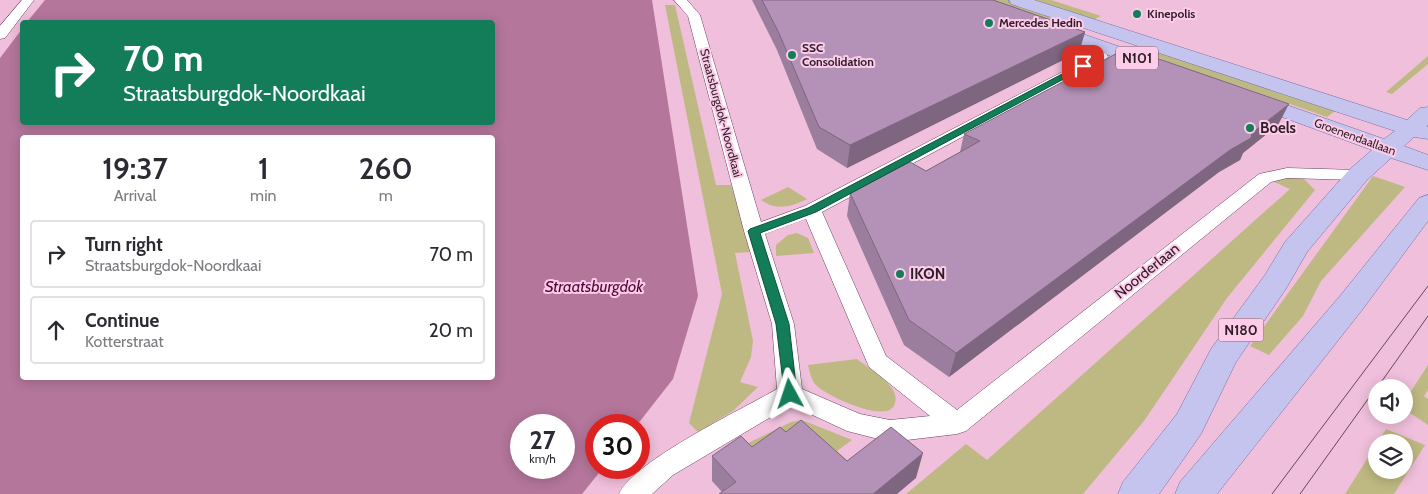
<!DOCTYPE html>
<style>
body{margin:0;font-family:Cabin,sans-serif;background:#f7f7f7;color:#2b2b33;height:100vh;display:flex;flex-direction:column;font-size:19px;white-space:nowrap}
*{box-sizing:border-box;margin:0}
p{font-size:16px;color:#7c7c81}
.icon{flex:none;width:28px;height:28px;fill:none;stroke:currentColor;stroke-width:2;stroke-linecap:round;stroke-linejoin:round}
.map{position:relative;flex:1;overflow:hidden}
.panel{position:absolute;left:20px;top:135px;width:475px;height:245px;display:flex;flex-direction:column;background:#fff;border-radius:5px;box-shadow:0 2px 12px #0003}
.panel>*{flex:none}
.banner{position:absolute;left:20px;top:20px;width:475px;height:105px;border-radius:5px;box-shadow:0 2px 12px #0003;background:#127d58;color:#fff;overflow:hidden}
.buttons{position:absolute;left:1368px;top:379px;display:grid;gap:10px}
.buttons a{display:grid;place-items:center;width:45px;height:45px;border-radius:50%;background:#fff;box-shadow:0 2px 12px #0003;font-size:25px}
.speed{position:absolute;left:510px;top:414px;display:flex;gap:10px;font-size:25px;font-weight:700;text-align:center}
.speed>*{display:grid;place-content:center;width:65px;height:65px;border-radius:50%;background:#fff;box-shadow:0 2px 12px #0003;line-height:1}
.speed small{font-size:12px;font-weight:400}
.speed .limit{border:8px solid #d22;background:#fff;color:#111}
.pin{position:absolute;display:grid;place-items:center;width:42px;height:42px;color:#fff;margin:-21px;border-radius:10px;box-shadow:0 2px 8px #0006}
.me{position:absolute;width:55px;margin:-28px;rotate:355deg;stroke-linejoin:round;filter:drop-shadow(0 0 4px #0008)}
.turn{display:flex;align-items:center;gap:18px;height:105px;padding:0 20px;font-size:22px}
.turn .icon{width:65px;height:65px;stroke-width:2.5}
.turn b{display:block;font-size:35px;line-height:42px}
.eta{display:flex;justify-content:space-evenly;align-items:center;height:85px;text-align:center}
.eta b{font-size:30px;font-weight:600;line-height:35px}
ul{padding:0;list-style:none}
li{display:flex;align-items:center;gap:15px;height:68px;margin:0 10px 8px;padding:0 10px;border:2px solid #e1e1e2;border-radius:5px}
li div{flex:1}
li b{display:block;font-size:19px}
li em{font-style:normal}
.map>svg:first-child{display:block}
.green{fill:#beb982}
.water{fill:#b4769b;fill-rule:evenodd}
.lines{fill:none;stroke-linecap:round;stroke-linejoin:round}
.street-casing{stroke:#6b425b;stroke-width:1}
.primary-casing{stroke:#7670a2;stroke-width:1}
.street{fill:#fff;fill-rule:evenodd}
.primary{fill:#c4c4ef;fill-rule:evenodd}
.tram{stroke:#644959;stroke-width:1}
.wall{fill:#9b7e9d}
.shaded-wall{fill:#7e6680}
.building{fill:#b492b7;stroke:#7e6680}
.route{fill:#127d58;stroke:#0c5139}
.poi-dot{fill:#127d58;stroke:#fdcce8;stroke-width:2}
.labels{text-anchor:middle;stroke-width:4;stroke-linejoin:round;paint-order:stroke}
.far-poi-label{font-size:12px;font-weight:bold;fill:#2f1d28;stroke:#fdcce8;text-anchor:start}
.far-street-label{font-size:12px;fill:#2f1d28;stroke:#fdcce8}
.shield{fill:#fdcce8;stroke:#6d5262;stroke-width:1}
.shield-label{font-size:14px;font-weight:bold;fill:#2f1d28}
.poi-label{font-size:15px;font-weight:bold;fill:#2f1d28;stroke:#fdcce8;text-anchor:start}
.street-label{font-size:15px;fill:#2f1d28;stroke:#fdcce8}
.water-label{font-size:16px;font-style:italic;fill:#51043b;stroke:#fdcce8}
</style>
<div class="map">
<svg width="1428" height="494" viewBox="0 0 1428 494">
<rect width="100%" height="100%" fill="#f0bfdb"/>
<path class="green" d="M993,0H1010L1085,25L1076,29Z
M1035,0H1051L1101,16L1093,20Z
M665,5H675L716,185H731L751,252L735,253L753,341L751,357L740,382L758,387L733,411L698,432L689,423L722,294Z
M1156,50L1339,108L1327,117L1239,86L1191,72L1150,54Z
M1428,56V64L1392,94L1386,92Z
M1373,176L1405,187L1321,281L1303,316L1269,355L1250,346Z
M1281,178H1303L1315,190L1227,298L1144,421L1083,494H906L966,444L987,460L1290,189L1272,181Z
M788,187L807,199C791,207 777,211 761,200Z
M797,233L808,238L814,253L776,256V245L788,235Z
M857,359C867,367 882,375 890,386C894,390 897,397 895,403C890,426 827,396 817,386C811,381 810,372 808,365Z
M1428,365V390L1424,396L1428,399V425L1404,409V402Z
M802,420L852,440L837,451L850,463L716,459L791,422Z
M1386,429L1425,445L1394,494H1345L1376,445V470H1404V442H1378Z"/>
<path class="water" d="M45,0H652L698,296L673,379L637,425H596V468H603L582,494H0V58L22,29V122H492V22H27ZM22,138H492V378H22ZM521,425H564V468H521Z"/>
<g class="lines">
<defs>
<path id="street" d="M22,0H34L5,38L0,39V26Z
M674,0H687L700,15L761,222L805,206L1093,56L1086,43L1093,39L1098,40L1108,57L1106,60L822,212L886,356L957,410L1259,174L1287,168L1358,170L1364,171L1367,175L1364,179L1358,180L1287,178L1271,182L966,431L957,434L890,442L847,431L791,405L673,475L652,494H619C635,460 741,410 777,389L772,324L744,231L688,16ZM806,219L869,367L930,416L890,420L860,414L802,389L794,324L765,234Z"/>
<path id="primary" d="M1009,0H1034L1407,120L1420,108L1428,107V125L1426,126L1428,127V139L1414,137L1404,146L1428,155V170L1391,158L1367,180L1307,252L1287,287L1236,362L1201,434L1159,494H1118L1123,482L1177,414L1211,349L1265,275L1285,242L1349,170L1372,150L1244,103L1241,99L1244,95L1251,93L1258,95L1384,139L1395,131L1011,4Z
M1048,22L1161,61L1164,65L1161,69H1147L1042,31L1039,27L1042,23Z
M1428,195V221L1362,310L1217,494H1175L1180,482L1340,296L1419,198Z"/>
</defs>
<use href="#street" class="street-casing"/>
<use href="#primary" class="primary-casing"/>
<use href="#street" class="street"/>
<use href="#primary" class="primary"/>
<path class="tram" d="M1377,388L1428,316
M1272,494L1428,286
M1300,494L1376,388"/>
</g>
<path class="wall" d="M752,0H993L1085,32L1079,52L847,168L817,149L777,50Z
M1278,125L1243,153L1240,160L1219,172L949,377L904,345L847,216L850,193L926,171L960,152L964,134Z
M786,432L847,461L916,478L722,492L712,481V456L752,447Z"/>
<path class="shaded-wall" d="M1085,32L1079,52L847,168L850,145Z
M1289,104L1278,125L1243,153L1240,160L1219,172L949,377L956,353L1252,133Z
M923,453L916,478L897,494H873Z"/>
<path class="building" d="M762,0H993L1085,32L850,145L819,127L778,31Z
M1127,48L1289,104L1252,133L1251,138L1230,150L956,353L909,320L850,193L910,162L926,171L980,141L964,134Z
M801,420L847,461L891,427L923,453L873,494H719L736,482L712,456L741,436L752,447L780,427L786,432Z"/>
<path class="route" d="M1083,63L1087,66L1086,67L816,212L760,233L789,324L797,394L795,398H785L776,324L748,231L750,229L808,208Z"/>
<g class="poi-dot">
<circle cx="1137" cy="14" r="5"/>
<circle cx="989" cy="23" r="5"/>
<circle cx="792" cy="55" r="5"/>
<circle cx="1250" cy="128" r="5"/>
<circle cx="900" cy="274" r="5"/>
</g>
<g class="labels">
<g class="far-poi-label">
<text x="1147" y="18">Kinepolis</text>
<text x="999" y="27">Mercedes Hedin</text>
<text x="802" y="52">SSC<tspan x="802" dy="14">Consolidation</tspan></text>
</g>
<g class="far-street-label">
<text transform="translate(721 113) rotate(75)" y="4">Straatsburgdok-Noordkaai</text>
<text transform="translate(1355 137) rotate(20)" y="4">Groenendaallaan</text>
</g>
<g class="shield">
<rect x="1116" y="46.5" width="42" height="23" rx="4"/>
<rect x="1218.5" y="318.5" width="45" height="23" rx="4"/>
</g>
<g class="shield-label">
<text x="1137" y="63">N101</text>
<text x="1241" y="335">N180</text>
</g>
<g class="poi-label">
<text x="1260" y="133">Boels</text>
<text x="910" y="279">IKON</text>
</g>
<g class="street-label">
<text transform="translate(1147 271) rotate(-39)" y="5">Noorderlaan</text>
</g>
<g class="water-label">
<text x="594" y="292">Straatsburgdok</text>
</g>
</g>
</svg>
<div class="buttons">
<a><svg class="icon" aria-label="sound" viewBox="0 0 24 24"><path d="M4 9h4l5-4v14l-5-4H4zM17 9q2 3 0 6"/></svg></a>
<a><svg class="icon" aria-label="layers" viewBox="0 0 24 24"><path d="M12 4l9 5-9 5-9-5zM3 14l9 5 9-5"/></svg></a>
</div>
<div class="speed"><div>27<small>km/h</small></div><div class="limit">30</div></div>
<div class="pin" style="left:1083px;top:66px;background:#d93025"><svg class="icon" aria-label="arrive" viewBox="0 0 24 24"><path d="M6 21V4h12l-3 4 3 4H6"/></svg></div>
<svg class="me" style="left:790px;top:394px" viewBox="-20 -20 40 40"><path d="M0-17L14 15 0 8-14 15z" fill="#127d58" stroke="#fff" stroke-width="4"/></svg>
<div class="banner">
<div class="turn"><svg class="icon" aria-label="right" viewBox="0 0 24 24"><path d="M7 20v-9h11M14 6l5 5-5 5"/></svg><div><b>70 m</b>Straatsburgdok-Noordkaai</div></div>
</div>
<section class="panel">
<div class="eta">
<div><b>19:37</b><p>Arrival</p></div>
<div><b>1</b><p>min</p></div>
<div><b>260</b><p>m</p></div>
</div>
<ul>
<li><svg class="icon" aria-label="right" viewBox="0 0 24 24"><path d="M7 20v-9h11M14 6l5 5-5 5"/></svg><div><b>Turn right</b><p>Straatsburgdok-Noordkaai</p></div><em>70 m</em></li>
<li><svg class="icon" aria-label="ahead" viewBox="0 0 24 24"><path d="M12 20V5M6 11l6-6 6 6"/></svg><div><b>Continue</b><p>Kotterstraat</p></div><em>20 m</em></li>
</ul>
</section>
</div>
